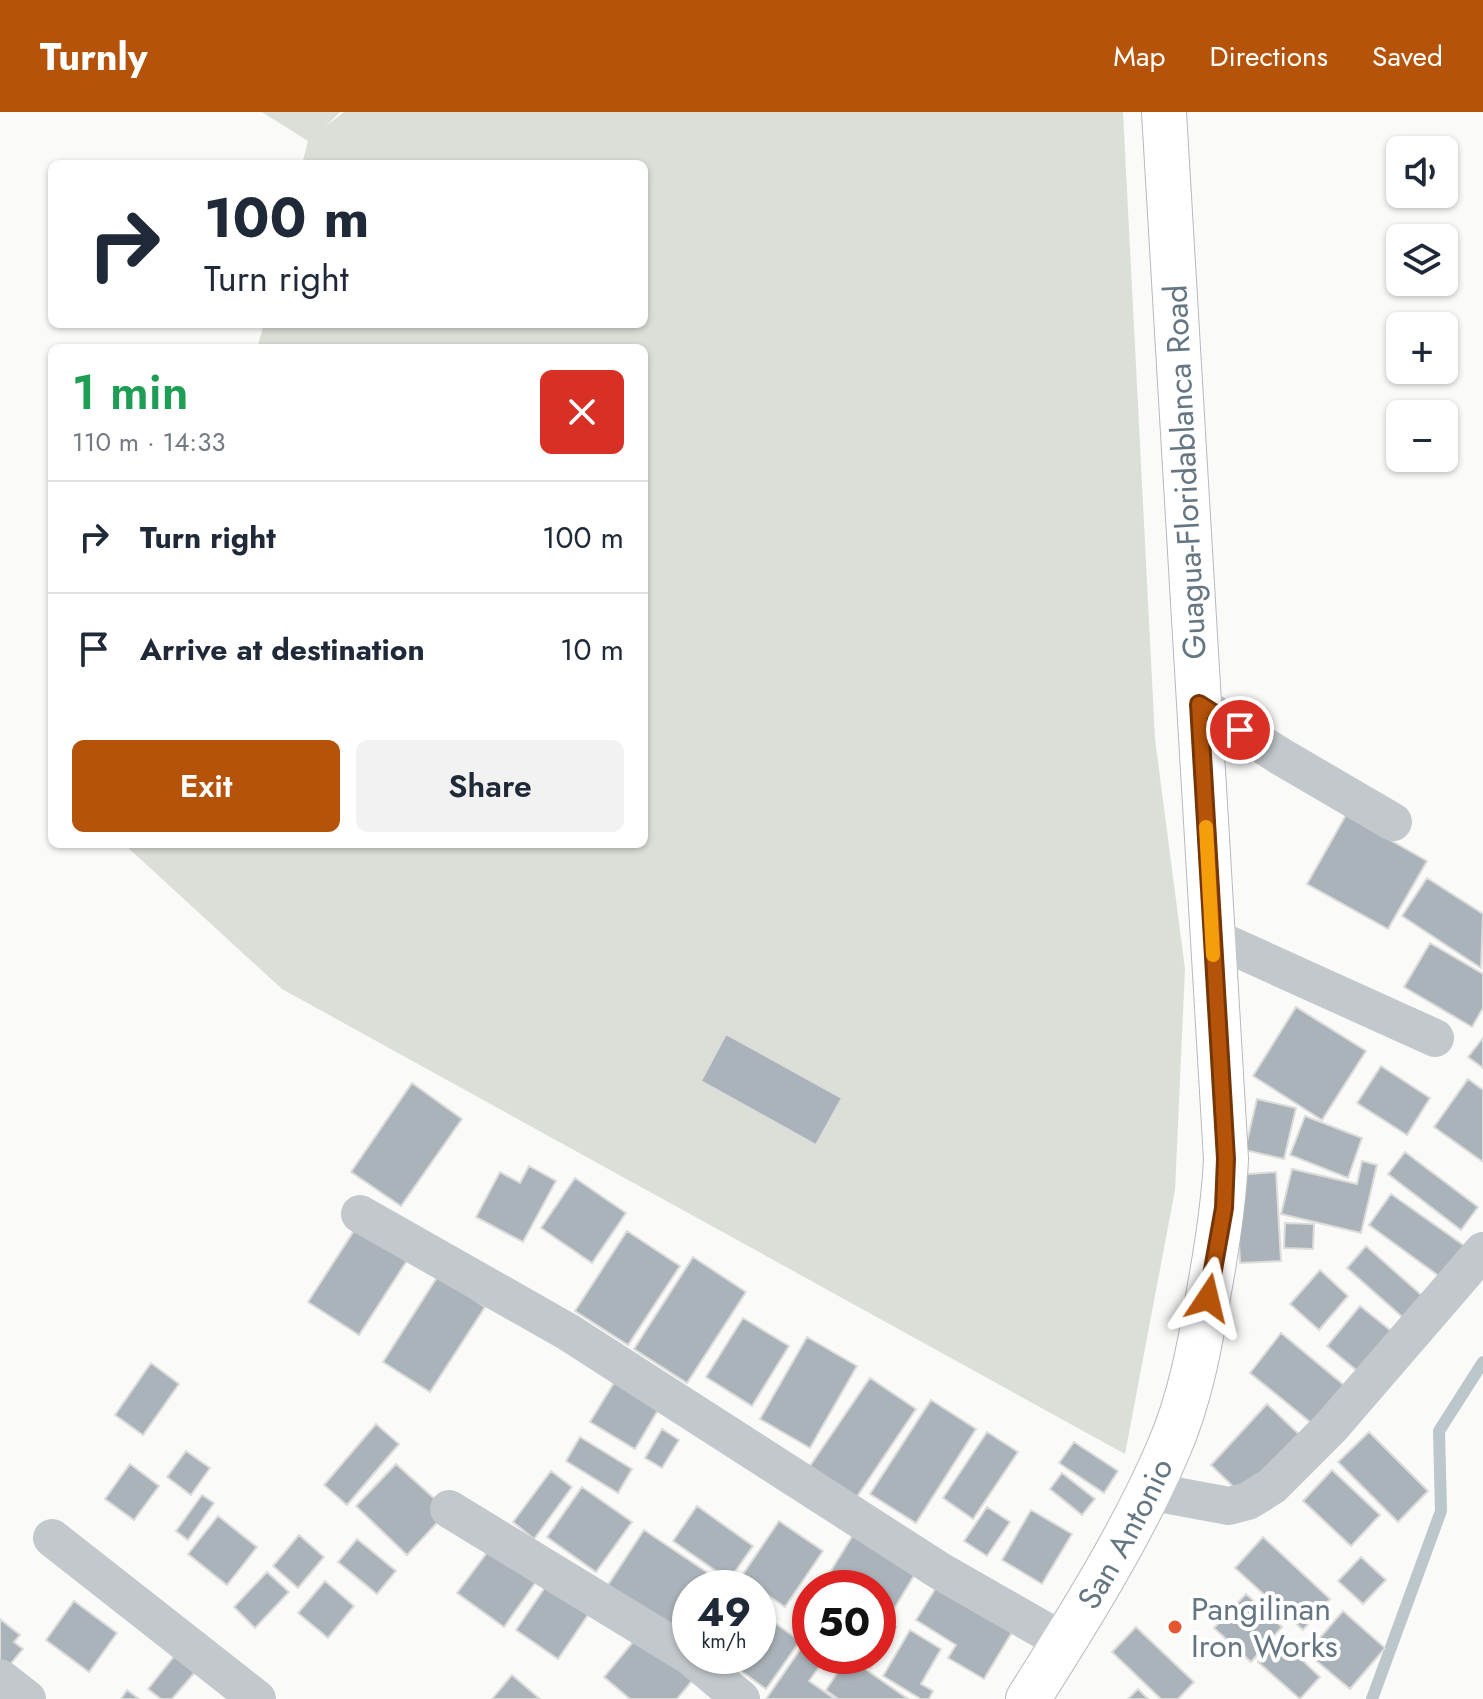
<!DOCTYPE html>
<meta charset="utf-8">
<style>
body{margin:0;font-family:Jost,sans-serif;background:#f2f2f3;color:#1f2937;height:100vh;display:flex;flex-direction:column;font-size:30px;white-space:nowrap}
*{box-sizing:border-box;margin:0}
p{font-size:26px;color:#747a83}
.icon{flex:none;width:44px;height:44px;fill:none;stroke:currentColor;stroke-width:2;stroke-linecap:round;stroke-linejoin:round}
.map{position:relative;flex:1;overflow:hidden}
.details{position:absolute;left:48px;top:232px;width:600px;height:504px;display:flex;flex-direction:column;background:#fff;border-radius:12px;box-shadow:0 2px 6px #0004}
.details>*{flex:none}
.guide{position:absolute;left:48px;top:48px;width:600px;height:168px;border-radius:12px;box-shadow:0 2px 6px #0004;background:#fff;color:#1f2937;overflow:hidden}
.buttons{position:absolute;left:1386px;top:24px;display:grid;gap:16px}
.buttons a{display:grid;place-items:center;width:72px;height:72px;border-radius:12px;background:#fff;box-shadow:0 2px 6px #0004;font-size:40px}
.speed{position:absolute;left:672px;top:1458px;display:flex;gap:16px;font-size:40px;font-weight:700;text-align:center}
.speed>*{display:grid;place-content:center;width:104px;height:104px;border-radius:50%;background:#fff;box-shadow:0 2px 6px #0004;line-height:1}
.speed small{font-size:20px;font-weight:400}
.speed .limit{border:12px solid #d22;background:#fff;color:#111}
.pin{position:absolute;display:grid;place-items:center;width:68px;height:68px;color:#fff;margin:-34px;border:4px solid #fff;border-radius:50%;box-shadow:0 2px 8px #0007}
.me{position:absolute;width:88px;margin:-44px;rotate:10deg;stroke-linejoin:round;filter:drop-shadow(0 0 6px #0008)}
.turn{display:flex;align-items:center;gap:28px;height:168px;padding:0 24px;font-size:36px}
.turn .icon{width:104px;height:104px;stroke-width:2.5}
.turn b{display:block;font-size:56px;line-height:68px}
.round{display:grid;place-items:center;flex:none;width:84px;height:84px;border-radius:12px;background:#f2f2f3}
.headline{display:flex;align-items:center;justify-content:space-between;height:136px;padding:0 24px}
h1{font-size:48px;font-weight:600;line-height:60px;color:#1e9e55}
.cta{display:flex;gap:16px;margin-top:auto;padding:16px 24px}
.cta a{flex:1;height:92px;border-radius:12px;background:#b45309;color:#fff;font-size:32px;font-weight:600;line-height:92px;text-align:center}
.cta a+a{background:#f2f2f3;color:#1f2937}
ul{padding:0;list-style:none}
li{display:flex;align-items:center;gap:24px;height:112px;padding:0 24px;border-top:2px solid #e0e1e3}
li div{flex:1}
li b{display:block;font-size:30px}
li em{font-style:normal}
header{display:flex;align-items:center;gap:48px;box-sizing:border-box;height:112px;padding:0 40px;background:#b45309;color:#fff}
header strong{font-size:38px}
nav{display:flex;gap:44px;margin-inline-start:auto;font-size:28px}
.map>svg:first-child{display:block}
.green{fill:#dadfd7}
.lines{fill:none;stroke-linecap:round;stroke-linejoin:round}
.stream{stroke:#bbc7cb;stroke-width:12}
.building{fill:#aab3b9;stroke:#dcdcda;stroke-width:2}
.secondary-casing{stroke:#b3babf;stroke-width:46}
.street{stroke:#c3c8cc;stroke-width:38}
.secondary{stroke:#fff;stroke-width:44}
.route-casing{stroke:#753606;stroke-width:20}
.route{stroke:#b45309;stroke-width:14}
.slow{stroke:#f59e0b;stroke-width:14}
.poi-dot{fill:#e4572e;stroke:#fff;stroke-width:3}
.labels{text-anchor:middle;stroke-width:8;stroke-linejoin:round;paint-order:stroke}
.street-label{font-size:32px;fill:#657683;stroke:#fff}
.poi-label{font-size:32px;fill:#657683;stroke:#fff;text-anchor:start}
</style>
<header>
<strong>Turnly</strong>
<nav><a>Map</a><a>Directions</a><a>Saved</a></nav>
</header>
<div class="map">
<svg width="1483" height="1587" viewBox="0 0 1483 1587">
<rect width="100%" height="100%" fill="#fafaf8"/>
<path class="green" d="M262,0H340L325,15L344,0H1123L1155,627L1185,857L1175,1078L1125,1342L282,877L124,732H644V236H257L264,212H644V52H302L308,29Z"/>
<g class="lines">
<path class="stream" d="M1372,1587L1441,1399L1439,1319L1483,1250"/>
</g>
<path class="building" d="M1346,703L1427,749L1388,817L1307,772Z
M1427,766L1483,802L1481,856L1402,804Z
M1430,831L1483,862V896L1472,915L1404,875Z
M1296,895L1366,939L1322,1008L1253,964Z
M726,922L842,986L816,1033L701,969Z
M1483,926V956L1468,945Z
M1381,954L1430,986L1407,1023L1357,991Z
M1468,967L1483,978V1050L1434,1015Z
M412,971L462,1007L401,1094L351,1060Z
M1257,987L1296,996L1284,1047L1245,1038Z
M1305,1004L1362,1026L1348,1066L1290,1043Z
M1405,1040L1478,1095L1461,1118L1388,1062Z
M1362,1049L1377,1053L1361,1121L1281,1102L1292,1057L1357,1072Z
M529,1054L556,1069L523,1130L476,1105L500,1060L520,1071Z
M1276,1060L1281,1149L1240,1151L1236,1063Z
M575,1066L626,1101L592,1151L541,1116Z
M1391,1082L1466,1135L1443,1167L1369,1113Z
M359,1111L410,1144L359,1223L308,1190Z
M1285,1111L1314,1112L1313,1137L1284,1136Z
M627,1119L680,1154L628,1233L575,1199Z
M1366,1134L1427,1188L1408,1210L1347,1156Z
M693,1145L746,1180L687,1271L634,1237Z
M1320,1158L1348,1184L1319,1218L1290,1192Z
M438,1164L485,1195L430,1280L383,1250Z
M1360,1194L1395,1222L1361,1262L1327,1234Z
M743,1206L789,1234L752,1294L706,1265Z
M1281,1221L1351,1279L1320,1318L1250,1261Z
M807,1225L857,1254L810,1336L760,1307Z
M151,1251L179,1272L143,1323L115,1303Z
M620,1261L664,1288L635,1337L590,1310Z
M870,1266L916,1297L856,1386L810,1354Z
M931,1288L976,1317L916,1411L870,1382Z
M1267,1292L1304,1327L1247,1388L1211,1353Z
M376,1312L399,1332L347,1393L324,1373Z
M662,1317L679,1328L662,1356L645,1346Z
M987,1320L1018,1340L973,1407L943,1386Z
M1369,1320L1428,1379L1398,1410L1338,1350Z
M580,1325L632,1357L618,1381L566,1349Z
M1074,1330L1118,1359L1104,1381L1059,1351Z
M186,1339L210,1356L191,1383L167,1365Z
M130,1352L159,1374L134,1408L105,1387Z
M396,1352L448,1399L407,1443L356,1394Z
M1332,1358L1380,1403L1351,1434L1303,1389Z
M551,1359L572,1375L534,1427L513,1410Z
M1062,1361L1095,1387L1082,1403L1050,1377Z
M582,1375L632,1410L596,1460L547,1425Z
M202,1383L214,1391L188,1428L176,1419Z
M697,1394L753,1434L729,1468L673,1429Z
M987,1395L1010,1410L987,1444L964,1429Z
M1031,1398L1072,1422L1042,1472L1002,1448Z
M218,1404L257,1435L227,1473L188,1442Z
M779,1409L823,1439L785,1495L741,1465Z
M644,1418L714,1465L707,1476H690V1501L676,1523L606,1476Z
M856,1418L918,1457L891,1502L878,1493V1476H850L829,1462Z
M299,1423L324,1445L298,1476L273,1454Z
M1263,1425L1330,1487L1303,1518L1235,1456Z
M357,1427L396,1459L377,1482L338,1450Z
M492,1434L538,1467L504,1515L457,1481Z
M1361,1445L1386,1468L1363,1492L1338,1469Z
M267,1460L289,1480L255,1516L234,1495Z
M942,1466L1017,1512L984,1567L948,1546L956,1533L916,1508Z
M325,1469L354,1494L328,1526L298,1501Z
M548,1471L590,1500L558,1547L516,1518Z
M810,1480V1518L793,1507Z
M1246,1482L1282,1515L1251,1550L1214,1516Z
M74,1489L117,1521L89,1560L46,1528Z
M1343,1499L1385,1536L1350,1577L1307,1541Z
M765,1504L800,1529L766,1577L731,1552L737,1544H758V1514Z
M878,1504L896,1515L878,1543Z
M0,1507L20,1523L14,1530L23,1537L8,1555L0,1549Z
M1136,1515L1194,1570L1178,1587H1161L1112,1540Z
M910,1518L941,1537L921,1572L933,1579L929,1587H921L883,1564Z
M642,1519L696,1564L677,1587H630L604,1565Z
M1280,1527L1320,1565L1300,1587L1258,1550Z
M804,1532L810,1536V1544L825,1547L809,1569L835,1587H766Z
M176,1542L196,1559L172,1587H161L148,1577Z
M851,1544H878L870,1556Z
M848,1545L908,1587H838L826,1578Z
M512,1563L540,1587H492Z
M1138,1577L1148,1587H1128Z
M127,1578L139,1587H121Z"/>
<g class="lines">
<defs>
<g id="secondary">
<path id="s1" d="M1028,1587C1077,1510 1132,1422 1168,1338C1190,1288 1200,1233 1209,1179C1217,1135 1224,1092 1226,1047L1164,0"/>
</g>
</defs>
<use href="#secondary" class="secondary-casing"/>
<path class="street" d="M1199,592L1280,644L1393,710
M1212,825L1435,926
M360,1102L568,1220L940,1459L1064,1530
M1148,1379L1229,1394L1248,1389L1272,1374L1331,1315L1483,1139
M449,1397L690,1544
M52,1426L257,1587
M690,1544L741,1587
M0,1566L27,1587"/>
<use href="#secondary" class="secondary"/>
</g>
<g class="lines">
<defs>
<path id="route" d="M1208,1186L1224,1096L1226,1047L1199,592L1240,618"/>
</defs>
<use href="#route" class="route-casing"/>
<use href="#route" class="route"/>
<path class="slow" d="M1206,715L1213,843"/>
</g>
<circle class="poi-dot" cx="1175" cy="1515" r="8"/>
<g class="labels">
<g class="street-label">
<text transform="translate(1185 360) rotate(-93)" y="11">Guagua-Floridablanca Road</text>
<text dy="11" stroke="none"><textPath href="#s1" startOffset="192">San Antonio</textPath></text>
</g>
<g class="poi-label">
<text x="1191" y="1508">Pangilinan<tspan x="1191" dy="37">Iron Works</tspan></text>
</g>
</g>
</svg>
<div class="buttons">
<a><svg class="icon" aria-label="sound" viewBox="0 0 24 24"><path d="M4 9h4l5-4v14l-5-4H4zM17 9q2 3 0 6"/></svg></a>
<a><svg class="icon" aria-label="layers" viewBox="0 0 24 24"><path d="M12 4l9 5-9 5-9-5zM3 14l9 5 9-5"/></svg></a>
<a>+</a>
<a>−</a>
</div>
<div class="speed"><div>49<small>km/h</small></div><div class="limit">50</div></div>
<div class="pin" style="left:1240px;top:618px;background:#d93025"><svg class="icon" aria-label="arrive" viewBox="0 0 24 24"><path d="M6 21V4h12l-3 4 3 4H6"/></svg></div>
<svg class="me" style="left:1208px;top:1186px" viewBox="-20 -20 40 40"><path d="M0-17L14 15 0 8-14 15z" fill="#b45309" stroke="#fff" stroke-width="4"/></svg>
<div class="guide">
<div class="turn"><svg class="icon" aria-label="right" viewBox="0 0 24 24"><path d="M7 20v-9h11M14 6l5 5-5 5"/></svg><div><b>100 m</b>Turn right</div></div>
</div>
<section class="details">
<div class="headline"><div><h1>1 min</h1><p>110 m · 14:33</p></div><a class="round" style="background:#d93025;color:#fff"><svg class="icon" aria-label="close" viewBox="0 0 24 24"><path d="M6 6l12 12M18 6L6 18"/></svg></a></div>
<ul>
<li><svg class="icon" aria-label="right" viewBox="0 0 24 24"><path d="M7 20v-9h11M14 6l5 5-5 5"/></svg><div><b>Turn right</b></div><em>100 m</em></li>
<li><svg class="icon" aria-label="arrive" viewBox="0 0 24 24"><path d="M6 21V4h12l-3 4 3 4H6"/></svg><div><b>Arrive at destination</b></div><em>10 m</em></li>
</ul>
<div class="cta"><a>Exit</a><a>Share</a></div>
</section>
</div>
